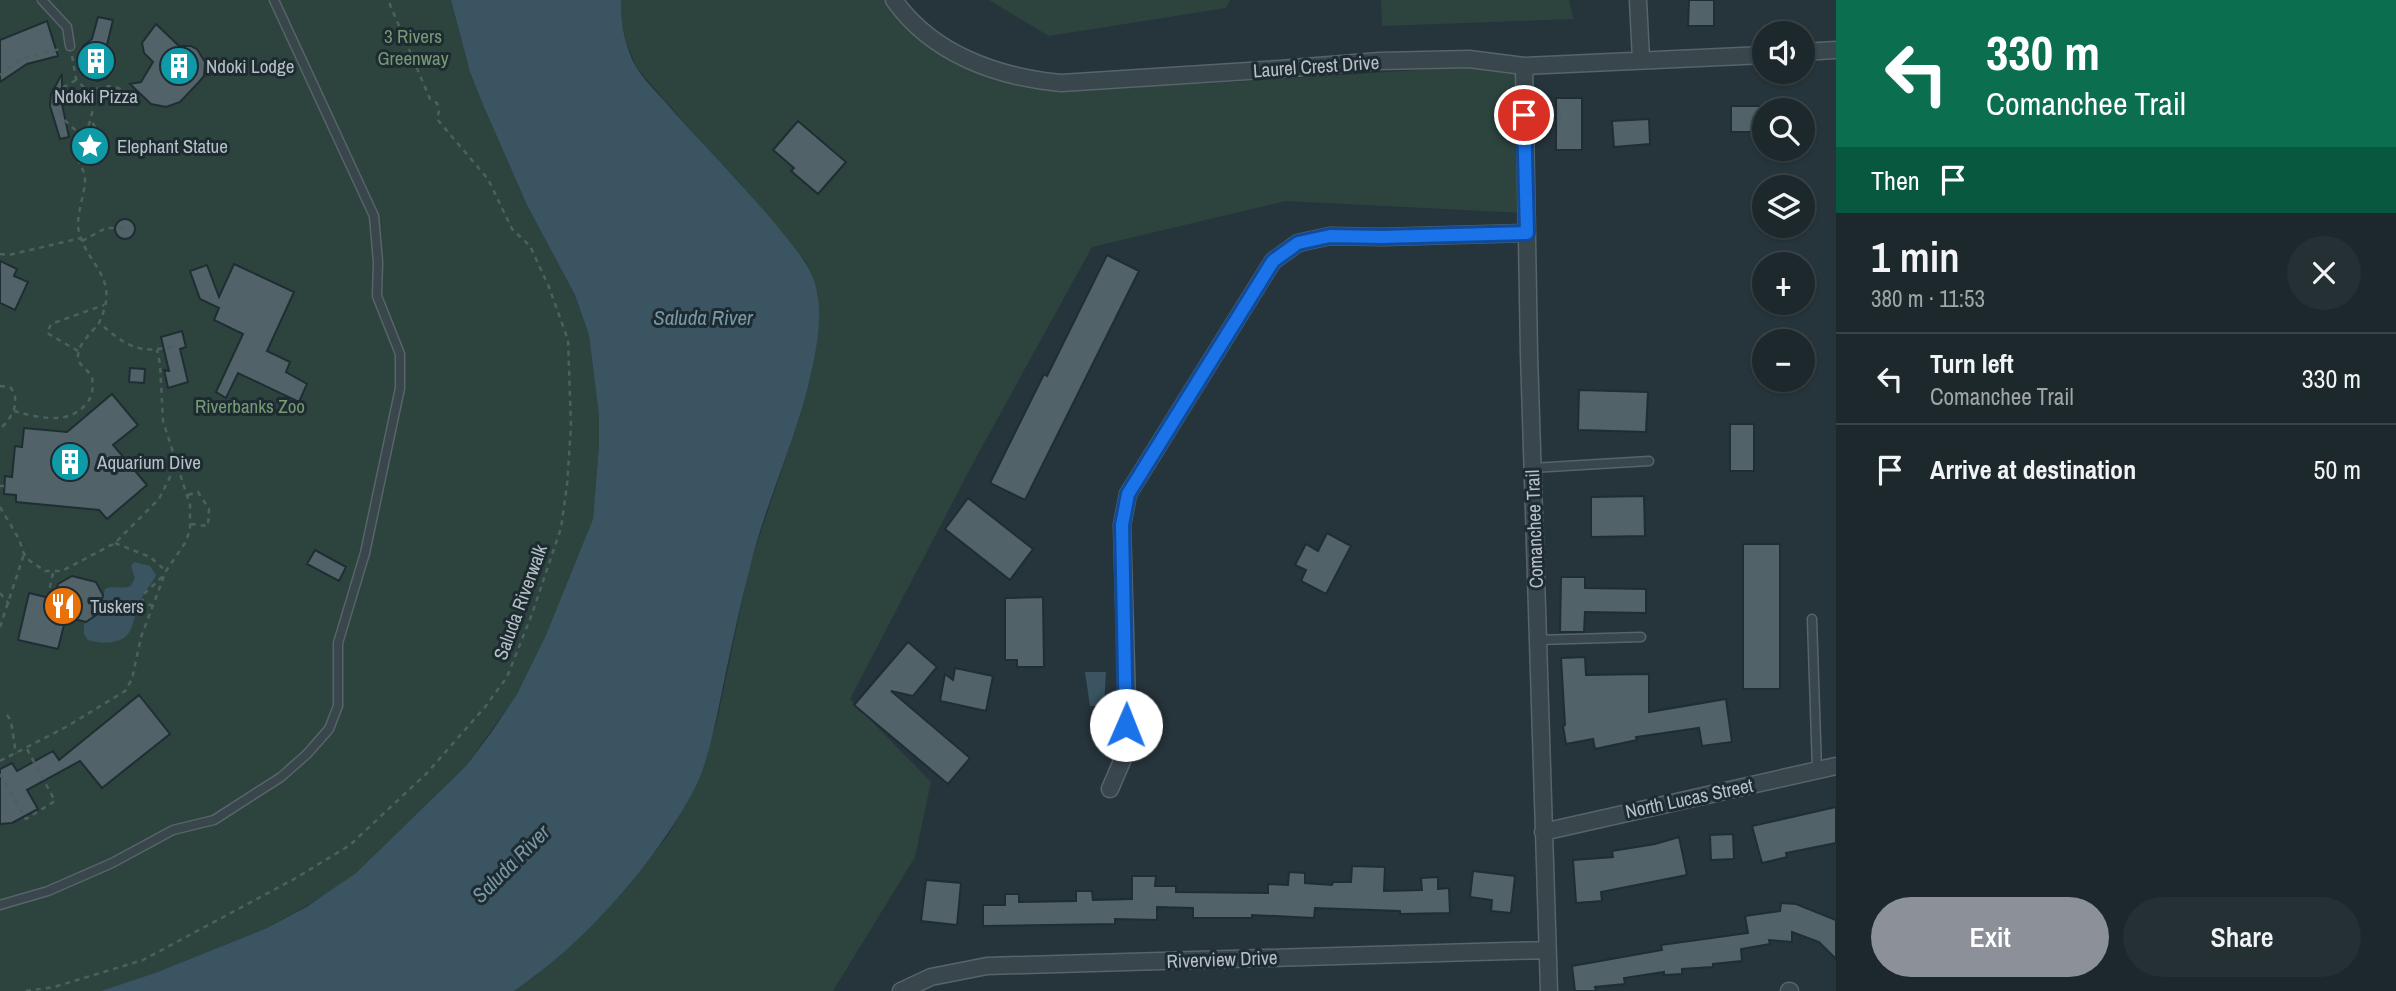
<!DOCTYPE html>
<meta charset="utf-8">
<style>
body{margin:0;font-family:"Archivo Narrow",sans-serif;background:#253034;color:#f1f3f6;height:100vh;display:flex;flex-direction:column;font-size:26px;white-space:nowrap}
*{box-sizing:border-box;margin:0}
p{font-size:23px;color:#a0a6a9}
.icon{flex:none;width:38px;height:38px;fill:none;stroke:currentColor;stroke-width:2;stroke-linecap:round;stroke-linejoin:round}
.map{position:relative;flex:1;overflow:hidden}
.drawer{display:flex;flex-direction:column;background:#1c282c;width:560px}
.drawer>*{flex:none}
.hud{background:#0b6e4f;color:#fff;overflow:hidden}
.tools{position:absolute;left:1752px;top:21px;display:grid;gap:14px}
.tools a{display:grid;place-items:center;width:63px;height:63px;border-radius:50%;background:#1c282c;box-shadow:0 2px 5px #0004,0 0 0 2px #3a4448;font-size:35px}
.pin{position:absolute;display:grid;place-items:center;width:60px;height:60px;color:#fff;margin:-30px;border:4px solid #fff;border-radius:50%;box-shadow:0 2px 7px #0007}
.me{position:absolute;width:77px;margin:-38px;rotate:1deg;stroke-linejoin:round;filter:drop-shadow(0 0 5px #0008)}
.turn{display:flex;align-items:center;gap:24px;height:147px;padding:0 35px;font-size:32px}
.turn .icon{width:91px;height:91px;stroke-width:2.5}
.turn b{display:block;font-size:49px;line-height:60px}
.then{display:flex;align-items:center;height:66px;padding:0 35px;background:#0003;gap:14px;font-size:26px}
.round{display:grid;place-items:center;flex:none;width:74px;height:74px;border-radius:37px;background:#253034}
.headline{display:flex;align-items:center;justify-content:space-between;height:119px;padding:0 35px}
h1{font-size:42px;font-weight:600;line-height:52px}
.button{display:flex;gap:14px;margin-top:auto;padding:14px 35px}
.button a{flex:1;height:80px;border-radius:42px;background:#8c9099;color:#fff;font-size:28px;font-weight:600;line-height:80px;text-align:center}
.button a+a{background:#253034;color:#f1f3f6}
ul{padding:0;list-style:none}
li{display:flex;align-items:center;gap:21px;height:91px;padding:0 35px;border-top:2px solid #3a4448}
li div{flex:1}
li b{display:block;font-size:26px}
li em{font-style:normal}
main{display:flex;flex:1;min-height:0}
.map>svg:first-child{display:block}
.green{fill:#2d443e}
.water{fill:#3a5461}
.building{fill:#516269;stroke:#202d33;stroke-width:2}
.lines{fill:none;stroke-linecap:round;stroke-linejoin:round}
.lane-casing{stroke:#57646a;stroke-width:11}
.street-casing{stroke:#57646a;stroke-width:19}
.path{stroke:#4c605d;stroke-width:2.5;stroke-dasharray:5 5;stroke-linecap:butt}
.lane{stroke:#39464c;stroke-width:8}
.street{stroke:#39464c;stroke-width:16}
.route-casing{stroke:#114b97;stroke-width:18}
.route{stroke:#1a73e8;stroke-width:12}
.labels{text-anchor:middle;stroke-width:6;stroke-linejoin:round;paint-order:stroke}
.park-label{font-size:19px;fill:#769b75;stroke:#1e2b31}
.poi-label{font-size:19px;fill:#b5c1c7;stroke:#1e2b31;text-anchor:start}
.street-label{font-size:19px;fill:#b5c1c7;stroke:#1e2b31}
.water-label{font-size:21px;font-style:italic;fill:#7898a8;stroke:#1e2b31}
</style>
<main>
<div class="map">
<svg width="1836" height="991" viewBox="0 0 1836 991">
<rect width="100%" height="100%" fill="#26353b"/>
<path class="green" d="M0,0H451L470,72L484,107L527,205L575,295L589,335L599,416V446L593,519L546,635L517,694L466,766L356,873L322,897L267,928L155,973L101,991H0Z
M621,0H885L1003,74L1200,84L1528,63L1524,213L1286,201L1092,247L972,465L850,699L931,782L915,857L833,991H514L537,975L598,918L667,837L698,782L717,721L750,564L800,416L812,370L818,294L806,262L738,181L702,143L637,68L626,42L620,14Z
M989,0H1230L1226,8L1049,36Z
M1381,0H1569L1573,19L1382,26Z"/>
<path class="water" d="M451,0H621C620,22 625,47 636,67C645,82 662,97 673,111C709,151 747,189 781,231C793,246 806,260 813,278C824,306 818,341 812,369C798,437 766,500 750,567C740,607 731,646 723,686C717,715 709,759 696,786C657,861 584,944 514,991H101L155,973L267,928L308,906L356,873L466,766L491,733L517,694L546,635L593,519L599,446V416L589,335L575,295L527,205L484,107L470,72Z
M134,562L150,566L156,575C151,585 143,593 139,604C135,613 134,623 130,631C123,645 100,644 88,640L84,634V624L100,613L105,589C115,585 123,590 131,586L135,578L131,566Z
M1085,672H1106L1104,706H1090Z"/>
<path class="building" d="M1689,0H1714V26H1688Z
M98,17L113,20L105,53L109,59L111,70L107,78L98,81L87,78L81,68L84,56L83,46L92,39Z
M47,21L58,56L27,64L0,82V40Z
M156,24L179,46H191L197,49L205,62L204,76L199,82L180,102L166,107L151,104L130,84L141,82L153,62L144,53L142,43Z
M62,74V104L69,137L60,139L50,106L51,94Z
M1556,98H1582V150H1556Z
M1731,106H1764V132H1731Z
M1649,119L1650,144L1614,147L1612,121Z
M798,121L846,162L818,194L791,171L794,168L773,150Z
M115 229a10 10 0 1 1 20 0a10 10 0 1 1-20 0Z
M1107,255L1139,271L1025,500L990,483L1044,374L1047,376Z
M0,261L17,269L14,276L28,282L15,310L0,303Z
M234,264L294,292L267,351L290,362L286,372L307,384L299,402L238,373L226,398L216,392L243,334L214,320L219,308L200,299L190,271L207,265L219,297Z
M182,331L186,347L180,349L188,382L168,388L164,370L169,371L161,337Z
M130,368L145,369L144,383L129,382Z
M1579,390L1648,392L1646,432L1578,430Z
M112,394L138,425L113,445L147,485L107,519L99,510L16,502V495L4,494L5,476L12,477L15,446L22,447L24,428L67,432Z
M1730,424H1754V471H1730Z
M1644,496L1645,536L1591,537V497Z
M968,498L1033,549L1010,580L945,529Z
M1327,533L1351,546L1326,594L1301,581L1306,570L1295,565L1306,544L1318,551Z
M1743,544H1780V689H1743Z
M315,550L346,567L339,581L307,564Z
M72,576L96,582L103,595L99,613L86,622L66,617L58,649L18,640L29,593L54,599L58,584Z
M1561,577H1585V588L1646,589V613L1585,612L1584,632H1560Z
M1043,597L1044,667H1017V660H1005V598Z
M908,642L937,667L913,696L891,691L970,758L948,784L854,705Z
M1585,657L1586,675L1649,674V712L1726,699L1732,742L1702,746L1699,728L1636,737L1637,740L1595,749L1593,739L1566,744L1563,726L1565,725L1561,658Z
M955,668L993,676L986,711L940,701L945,674L953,680Z
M139,695L170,734L102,788L80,761L27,790L38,809L12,823L0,824V769L12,763L17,771L53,751L59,760Z
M1836,807V843L1786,853L1787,857L1762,863L1752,826Z
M1733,834L1734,859L1711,860L1710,835Z
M1679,837L1687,875L1601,892L1602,901L1576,903L1573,860L1613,857L1612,851L1655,844Z
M1352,866L1385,867L1384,891L1422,890L1421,878L1438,877V889L1449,888L1450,913L1400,914V911L1315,908L1314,918L1252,915V918H1193V908L1157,907V920L1115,919V924L983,926V905H1005V894H1019V902L1076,901V891H1092L1093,900L1132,899V876H1156L1155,886H1176V892L1268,893V884L1288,885L1289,872L1305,873V883L1332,885L1333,882H1351Z
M1473,871L1515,876L1511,913L1491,911L1492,900L1470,897Z
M926,880L961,883L957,925L921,921Z
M1781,903L1796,904L1836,920V959L1819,942L1792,932V942L1769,940L1770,944L1741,949L1742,961L1713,964V967L1682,969V974L1664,975V972L1624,978L1625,984L1595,987L1596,991H1575L1572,966L1662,950L1661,945L1748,933L1745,916L1780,911Z"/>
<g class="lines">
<defs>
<path id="lane" d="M42,0L67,27L70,46
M1532,468L1649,461
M1812,619L1817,770
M1537,640L1641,637
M0,905L48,891L112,863L173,830L214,820L281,777L307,754L329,729L338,706V643L365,553L400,388V354L377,296L378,262L374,216L274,0"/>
<path id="street" d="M894,0C932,54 997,77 1061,83L1280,69L1380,61L1469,59L1524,66L1764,55
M1638,0L1641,59
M1802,52L1836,50
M1524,66L1529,354L1549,991
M1110,789L1122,761L1125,747L1127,703L1122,525L1128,494L1273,261L1298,243L1330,236L1382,237L1527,233
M1543,832L1836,766
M901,991L931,977L987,966L1547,950
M1789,991H1790"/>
</defs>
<use href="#lane" class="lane-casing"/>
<use href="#street" class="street-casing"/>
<path class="path" d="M72,56L76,79L88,92C108,84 112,84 131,94
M0,75L21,59L60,49
M76,80L62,88C51,110 66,125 85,136
M88,92C101,114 82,132 78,153C76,163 85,169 85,179C85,197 75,215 79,232C88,267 121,277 99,323C127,346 138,355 174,346
M79,163L97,155L102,142L91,119
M82,241L106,228H125
M0,254L9,255L81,238
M78,351L47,333L51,324L104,305
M0,386L10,387C22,401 12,418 0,429
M14,411C37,417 68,426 86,404C92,398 94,387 92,378C89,369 77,366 78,355C79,343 92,332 99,323
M0,486H4
M188,495L198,492L209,509L208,526L191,524
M0,507L19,539L24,554L30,561L45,571H62L115,543L159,499L176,465
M115,543L150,557L166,571
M53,573L49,591L55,593
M0,593L9,604
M153,606L142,602L145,593L163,576
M0,627L24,554
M7,715L11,721L16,754
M0,761L66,727L125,691L132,679L141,637L166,571L185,543L190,530V505L163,421L160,364L157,350
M0,774L26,819L55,801L27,749
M26,991L54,987L143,960L296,878L350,845L427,773L485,707L507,677L532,614L561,528L567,485L571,426L568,340L549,287L530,246L512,229L488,179L437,119L439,111L437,103L430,99L388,0"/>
<use href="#lane" class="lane"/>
<use href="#street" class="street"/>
</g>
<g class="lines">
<defs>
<path id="route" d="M1126,725L1122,525L1128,494L1273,261L1298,243L1330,236L1382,237L1527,233L1524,115"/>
</defs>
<use href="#route" class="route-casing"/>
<use href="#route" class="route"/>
</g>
<defs>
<symbol id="building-disc" viewBox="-11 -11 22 22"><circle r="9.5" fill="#0f9aa8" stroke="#1e2b31"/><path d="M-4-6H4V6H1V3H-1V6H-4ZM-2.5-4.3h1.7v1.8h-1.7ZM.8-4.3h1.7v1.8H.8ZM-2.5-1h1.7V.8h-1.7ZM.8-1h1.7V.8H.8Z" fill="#fff"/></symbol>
<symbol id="sight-disc" viewBox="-11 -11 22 22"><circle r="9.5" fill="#0f9aa8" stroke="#1e2b31"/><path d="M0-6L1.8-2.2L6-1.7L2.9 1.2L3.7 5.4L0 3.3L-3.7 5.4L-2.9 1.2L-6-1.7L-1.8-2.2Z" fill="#fff"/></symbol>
<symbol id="restaurant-disc" viewBox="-11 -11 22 22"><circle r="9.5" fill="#e8710a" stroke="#1e2b31"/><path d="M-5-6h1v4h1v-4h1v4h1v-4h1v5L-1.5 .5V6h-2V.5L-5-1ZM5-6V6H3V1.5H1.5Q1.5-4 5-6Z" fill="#fff"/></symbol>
</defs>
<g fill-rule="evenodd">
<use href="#building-disc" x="74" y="39" width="44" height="44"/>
<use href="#building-disc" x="157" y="44" width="44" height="44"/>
<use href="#sight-disc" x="68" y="124" width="44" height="44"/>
<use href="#building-disc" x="48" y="440" width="44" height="44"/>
<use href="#restaurant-disc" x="41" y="584" width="44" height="44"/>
</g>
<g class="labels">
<g class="park-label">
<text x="413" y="43">3 Rivers<tspan x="413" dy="22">Greenway</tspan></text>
<text x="250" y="413">Riverbanks Zoo</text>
</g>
<g class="poi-label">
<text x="206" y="73">Ndoki Lodge</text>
<text x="96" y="103" text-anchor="middle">Ndoki Pizza</text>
<text x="117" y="153">Elephant Statue</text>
<text x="97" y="469">Aquarium Dive</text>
<text x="90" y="613">Tuskers</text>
</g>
<g class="street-label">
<text transform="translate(1316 66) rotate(-4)" y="7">Laurel Crest Drive</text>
<text transform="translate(1534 529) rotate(-92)" y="7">Comanchee Trail</text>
<text transform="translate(520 602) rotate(-70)" y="7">Saluda Riverwalk</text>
<text transform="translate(1689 798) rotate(-12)" y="7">North Lucas Street</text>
<text transform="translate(1222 959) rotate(-2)" y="7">Riverview Drive</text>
</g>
<g class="water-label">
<text x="703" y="325">Saluda River</text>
<text transform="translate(511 864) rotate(-45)" y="7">Saluda River</text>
</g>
</g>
</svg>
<div class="tools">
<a><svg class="icon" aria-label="sound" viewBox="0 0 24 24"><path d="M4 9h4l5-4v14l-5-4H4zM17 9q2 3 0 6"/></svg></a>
<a><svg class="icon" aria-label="search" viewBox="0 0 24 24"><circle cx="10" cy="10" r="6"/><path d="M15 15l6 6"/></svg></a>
<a><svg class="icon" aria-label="layers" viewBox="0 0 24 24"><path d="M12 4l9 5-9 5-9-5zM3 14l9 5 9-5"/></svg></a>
<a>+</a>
<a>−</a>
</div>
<div class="pin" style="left:1524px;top:115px;background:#d93025"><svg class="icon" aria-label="arrive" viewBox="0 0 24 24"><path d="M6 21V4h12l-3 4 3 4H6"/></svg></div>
<svg class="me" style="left:1126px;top:725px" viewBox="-20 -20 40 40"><circle r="19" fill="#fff"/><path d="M0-13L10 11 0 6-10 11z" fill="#1a73e8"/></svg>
</div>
<section class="drawer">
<div class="hud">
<div class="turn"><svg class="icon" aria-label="left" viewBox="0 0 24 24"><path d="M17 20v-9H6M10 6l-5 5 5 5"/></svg><div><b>330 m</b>Comanchee Trail</div></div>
<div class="then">Then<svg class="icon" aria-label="arrive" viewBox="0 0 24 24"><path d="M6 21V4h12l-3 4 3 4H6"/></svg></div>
</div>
<div class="headline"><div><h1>1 min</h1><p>380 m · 11:53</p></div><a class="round"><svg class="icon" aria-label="close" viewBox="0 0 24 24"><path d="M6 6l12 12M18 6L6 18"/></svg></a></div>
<ul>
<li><svg class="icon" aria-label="left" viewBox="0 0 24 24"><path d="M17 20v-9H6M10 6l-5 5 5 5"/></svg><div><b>Turn left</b><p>Comanchee Trail</p></div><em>330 m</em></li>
<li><svg class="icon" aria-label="arrive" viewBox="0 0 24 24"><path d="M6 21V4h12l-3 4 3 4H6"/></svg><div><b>Arrive at destination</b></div><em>50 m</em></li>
</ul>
<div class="button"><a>Exit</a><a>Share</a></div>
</section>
</main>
